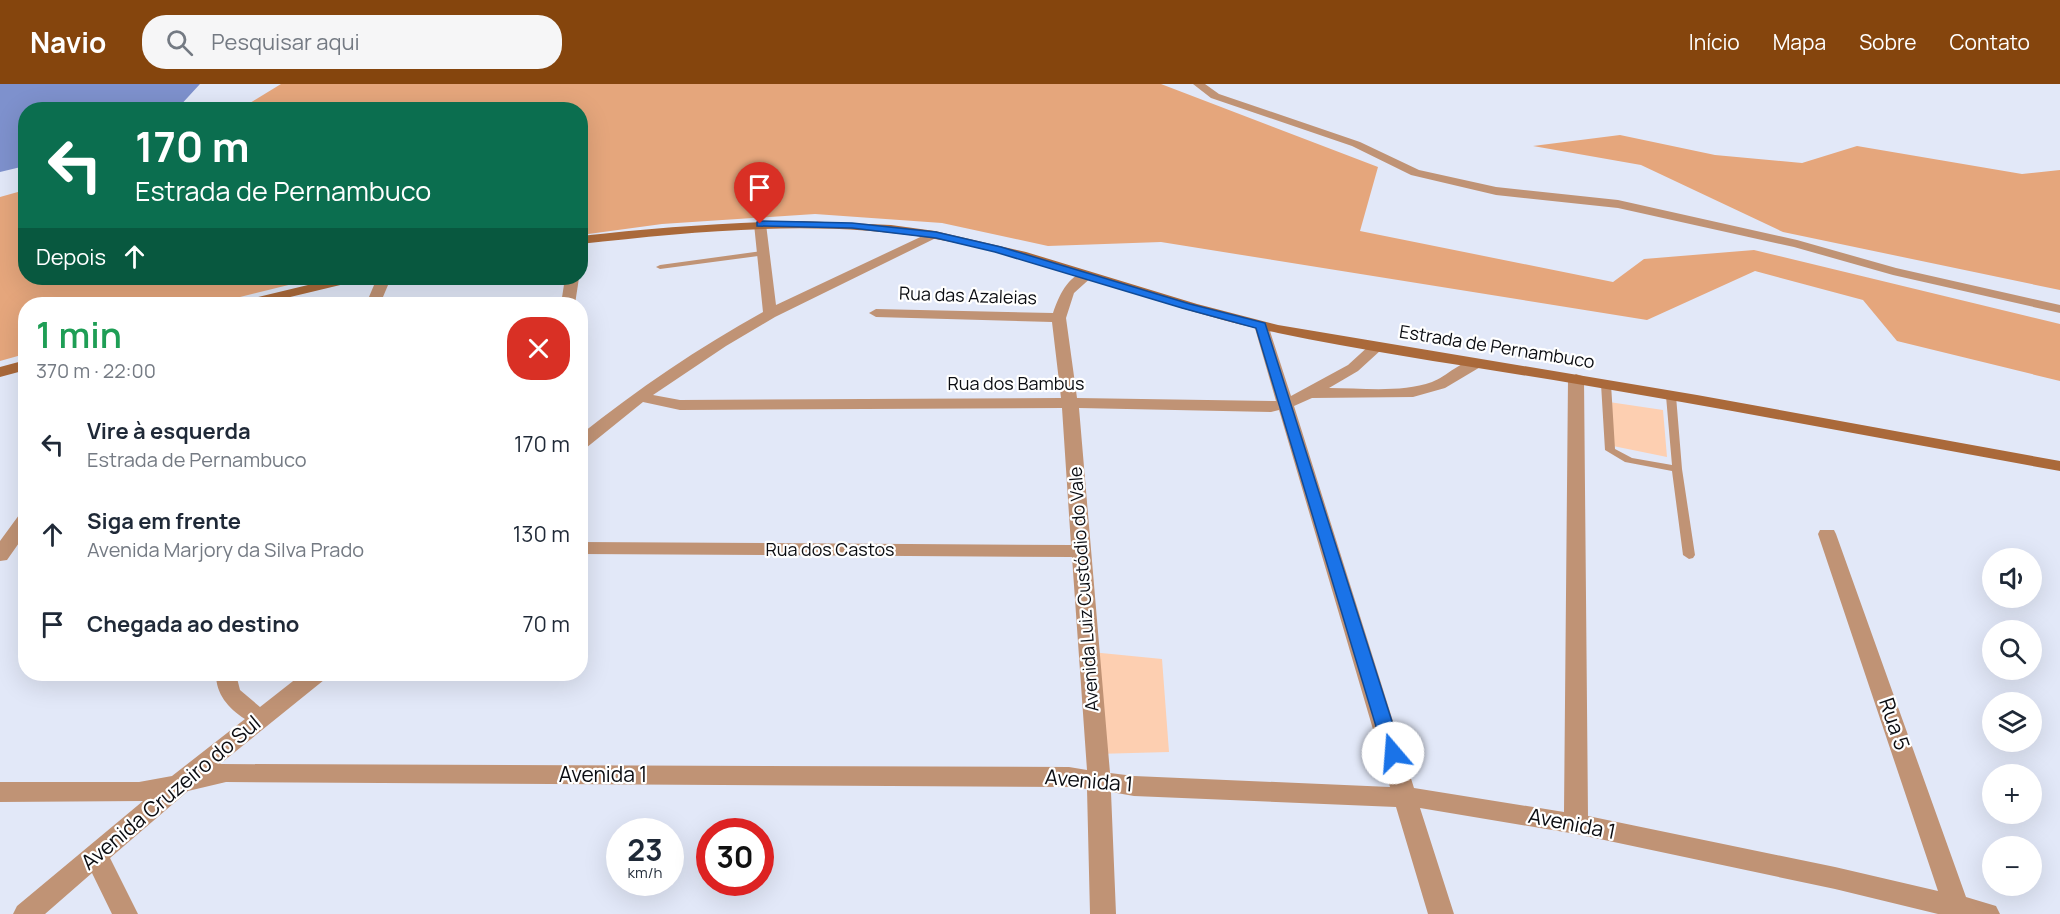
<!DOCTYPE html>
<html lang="pt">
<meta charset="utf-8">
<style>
body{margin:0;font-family:Manrope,sans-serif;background:#f6f6f7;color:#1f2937;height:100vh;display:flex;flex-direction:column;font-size:22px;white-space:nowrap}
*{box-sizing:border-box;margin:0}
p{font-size:20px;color:#747a83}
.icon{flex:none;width:33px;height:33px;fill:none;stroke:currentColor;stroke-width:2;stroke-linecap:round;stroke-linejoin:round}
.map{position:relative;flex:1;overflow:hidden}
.side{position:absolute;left:18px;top:213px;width:570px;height:384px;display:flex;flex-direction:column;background:#fff;border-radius:24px;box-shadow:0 6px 24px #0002}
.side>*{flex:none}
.banner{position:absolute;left:18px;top:18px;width:570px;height:183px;border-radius:24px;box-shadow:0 6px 24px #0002;background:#0b6e4f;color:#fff;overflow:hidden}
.buttons{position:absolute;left:1982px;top:464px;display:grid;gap:12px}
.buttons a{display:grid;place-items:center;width:60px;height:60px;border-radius:50%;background:#fff;box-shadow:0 6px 24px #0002;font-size:30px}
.speed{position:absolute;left:606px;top:734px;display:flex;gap:12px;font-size:30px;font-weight:700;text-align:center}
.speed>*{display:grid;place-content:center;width:78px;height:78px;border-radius:50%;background:#fff;box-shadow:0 6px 24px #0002;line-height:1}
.speed small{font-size:15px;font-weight:400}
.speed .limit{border:9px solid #d22;background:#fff;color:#111}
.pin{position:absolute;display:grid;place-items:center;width:51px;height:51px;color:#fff;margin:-62px -26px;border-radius:50% 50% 50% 0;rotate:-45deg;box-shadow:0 0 6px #0007}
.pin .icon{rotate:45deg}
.me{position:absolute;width:66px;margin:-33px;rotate:342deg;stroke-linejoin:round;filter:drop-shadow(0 0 4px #0008)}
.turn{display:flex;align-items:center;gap:21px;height:126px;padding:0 18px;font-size:27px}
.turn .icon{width:78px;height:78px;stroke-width:2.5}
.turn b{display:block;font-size:42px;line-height:51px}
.then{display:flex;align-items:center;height:57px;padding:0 18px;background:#0003;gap:12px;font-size:22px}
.round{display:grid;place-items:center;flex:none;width:63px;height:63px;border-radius:24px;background:#f6f6f7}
.head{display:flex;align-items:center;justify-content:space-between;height:102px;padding:0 18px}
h1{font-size:36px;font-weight:600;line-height:45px;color:#1e9e55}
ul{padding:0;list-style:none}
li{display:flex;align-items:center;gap:18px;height:90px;padding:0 18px}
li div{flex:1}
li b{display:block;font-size:22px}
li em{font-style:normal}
header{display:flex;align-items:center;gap:36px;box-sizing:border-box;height:84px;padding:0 30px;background:#85450d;color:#fff}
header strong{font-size:28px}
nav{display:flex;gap:33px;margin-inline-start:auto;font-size:21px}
.search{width:420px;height:54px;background:#f6f6f7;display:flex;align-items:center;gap:15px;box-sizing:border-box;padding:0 21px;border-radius:24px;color:#747a83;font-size:22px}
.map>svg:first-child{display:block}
.green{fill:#fdcfb1}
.forest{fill:#e5a67c}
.water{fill:#7e91cd}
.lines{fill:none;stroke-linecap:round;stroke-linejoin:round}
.service{fill:#c09375;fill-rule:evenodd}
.minor{fill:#c09375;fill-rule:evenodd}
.secondary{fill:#aa693a;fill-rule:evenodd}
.route{fill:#1a73e8;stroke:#114b97;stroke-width:1.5}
.labels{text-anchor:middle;stroke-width:4.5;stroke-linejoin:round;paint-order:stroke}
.street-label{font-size:18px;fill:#0a0c11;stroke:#fff}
.near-street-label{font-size:21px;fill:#0a0c11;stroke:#fff}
</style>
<header>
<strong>Navio</strong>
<div class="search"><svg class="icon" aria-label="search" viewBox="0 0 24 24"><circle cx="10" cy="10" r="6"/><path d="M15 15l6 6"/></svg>Pesquisar aqui</div>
<nav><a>Início</a><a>Mapa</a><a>Sobre</a><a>Contato</a></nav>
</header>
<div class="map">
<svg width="2060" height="830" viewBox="0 0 2060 830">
<rect width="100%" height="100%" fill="#e2e8f8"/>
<path class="green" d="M1609,318L1663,326L1667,373L1613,362Z
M1091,568L1162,575L1169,668L1096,670Z"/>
<path class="forest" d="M281,0H1161L1378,83L1360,147L1613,198L1644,175L1754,166L2060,240V297L1897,257L1863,216L1755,187L1647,236L1161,158L1048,162L942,139L815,130L662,140L581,151L580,26L240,25Z
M1620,51L1715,71L1802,79L1857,62L2022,90L2060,86V206L1783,148L1641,81L1533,62Z
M25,106L26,194H317L212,220H26L25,270L0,277V113Z"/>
<path class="water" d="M0,0H200L177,25L26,26L25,82L0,88Z"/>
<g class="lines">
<path class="service" d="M762,167H765V171L660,185L656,183L660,181Z
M1606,297L1611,300L1615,365L1632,374L1672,381L1666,312L1671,309L1676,312L1682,385L1695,471L1693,474L1689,475L1683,471L1672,387L1625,378L1605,366L1601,300Z"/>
<path class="minor" d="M1193,0H1205L1219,10L1360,58L1419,86L1496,103L1618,116L1797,156L1896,184L2060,221V229L1893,191L1794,163L1618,124L1496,111L1411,91L1352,62L1211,14Z
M760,136L766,140L776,221L931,148L936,147L942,151L775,233L726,262L653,311L680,316L1061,314L1052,238L876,233L869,229L876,225L1053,229C1059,212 1067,192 1087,187L1094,191L1074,209L1066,234L1077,314L1276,317L1254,241L1261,237L1268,241L1291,312L1348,281L1371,260L1376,258L1384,263L1381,266L1358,287L1329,304C1362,304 1401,309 1432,298C1448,292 1465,272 1482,276L1485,279L1482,282L1445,304L1413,313L1312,314L1294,322L1414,704L1564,728L1568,295L1576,290L1582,292L1584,295L1588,732L1835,783L1938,807L1818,450L1820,446H1834L1836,450L1966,813L1996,822L2000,830H1938L1835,805L1576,750L1420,724L1454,830H1428L1396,723L1134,712L1111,708L1116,830H1090L1087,705L1069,703L226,698L188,707L110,774L138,830H112L92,789L45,830H13L17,822L143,717L0,718V698H139L172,692L245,635C228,624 216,610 216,590H236L240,606L260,623L302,590H327L324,596L220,680L1069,683L1087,686L1072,473L580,470V458L1071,461L1062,324L680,326L643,318L586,364L580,365V351C638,305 698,264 763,228L754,140ZM1079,324L1271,328L1279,326L1390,703L1134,692L1110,689Z
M377,194H391L380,220H366Z
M565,194H579L575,220H561Z
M26,429V449L7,476L0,477V457L19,431Z"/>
<path class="secondary" d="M802,137L891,141L935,147L1026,168L1197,220L1278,241L1697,311L2060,377V387C1901,358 1743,328 1583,301C1482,284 1379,270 1278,249C1161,225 1052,175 935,155C818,135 698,147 580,160V152C654,144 728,138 802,137Z
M337,194H359L357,197L261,220H239L241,217Z
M26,276V286L0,293V283Z"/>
</g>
<path class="route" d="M760,137L852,139L936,148L1001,163L1190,220L1265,239L1402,669L1399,674L1393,676L1387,674L1384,669L1256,244L1182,224L995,168L936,154L852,144L757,142V138Z"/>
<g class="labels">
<g class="street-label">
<text transform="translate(968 212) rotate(2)" y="6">Rua das Azaleias</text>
<text transform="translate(1497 263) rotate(9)" y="6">Estrada de Pernambuco</text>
<text x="1016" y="306">Rua dos Bambus</text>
<text x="830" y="472">Rua dos Castos</text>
<text transform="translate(1084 505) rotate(-94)" y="6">Avenida Luiz Custódio do Vale</text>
</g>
<g class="near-street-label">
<text transform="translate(1894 640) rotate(71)" y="7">Rua 5</text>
<text x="603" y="698">Avenida 1</text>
<text transform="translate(1089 697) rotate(5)" y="7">Avenida 1</text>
<text transform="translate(171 709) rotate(-40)" y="7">Avenida Cruzeiro do Sul</text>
<text transform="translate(1572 740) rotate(11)" y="7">Avenida 1</text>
</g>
</g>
</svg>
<div class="buttons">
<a><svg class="icon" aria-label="sound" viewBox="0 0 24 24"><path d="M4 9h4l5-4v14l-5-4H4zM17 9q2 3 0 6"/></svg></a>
<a><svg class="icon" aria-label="search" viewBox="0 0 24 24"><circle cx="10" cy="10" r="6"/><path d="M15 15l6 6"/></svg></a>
<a><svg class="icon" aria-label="layers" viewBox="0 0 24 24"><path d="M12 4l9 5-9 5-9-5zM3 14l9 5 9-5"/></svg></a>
<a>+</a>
<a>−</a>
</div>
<div class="speed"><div>23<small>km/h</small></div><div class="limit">30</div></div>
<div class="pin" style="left:760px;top:140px;background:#d93025"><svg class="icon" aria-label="arrive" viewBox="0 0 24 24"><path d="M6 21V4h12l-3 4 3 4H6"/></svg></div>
<svg class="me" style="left:1393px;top:669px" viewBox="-20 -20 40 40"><circle r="19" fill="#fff"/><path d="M0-13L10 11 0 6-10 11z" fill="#1a73e8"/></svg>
<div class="banner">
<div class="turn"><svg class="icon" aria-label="left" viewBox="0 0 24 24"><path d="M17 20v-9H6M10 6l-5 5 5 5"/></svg><div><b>170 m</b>Estrada de Pernambuco</div></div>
<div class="then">Depois<svg class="icon" aria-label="ahead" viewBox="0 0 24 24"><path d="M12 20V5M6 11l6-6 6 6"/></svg></div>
</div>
<section class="side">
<div class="head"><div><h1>1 min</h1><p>370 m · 22:00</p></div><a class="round" style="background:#d93025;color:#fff"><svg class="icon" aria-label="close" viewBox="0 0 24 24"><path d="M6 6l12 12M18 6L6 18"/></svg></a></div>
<ul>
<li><svg class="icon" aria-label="left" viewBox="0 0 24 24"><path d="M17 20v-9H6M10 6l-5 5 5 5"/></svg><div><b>Vire à esquerda</b><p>Estrada de Pernambuco</p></div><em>170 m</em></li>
<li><svg class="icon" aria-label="ahead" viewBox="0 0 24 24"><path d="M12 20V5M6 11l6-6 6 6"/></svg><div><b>Siga em frente</b><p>Avenida Marjory da Silva Prado</p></div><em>130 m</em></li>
<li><svg class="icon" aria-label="arrive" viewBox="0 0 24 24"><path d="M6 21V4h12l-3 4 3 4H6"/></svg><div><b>Chegada ao destino</b></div><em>70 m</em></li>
</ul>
</section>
</div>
